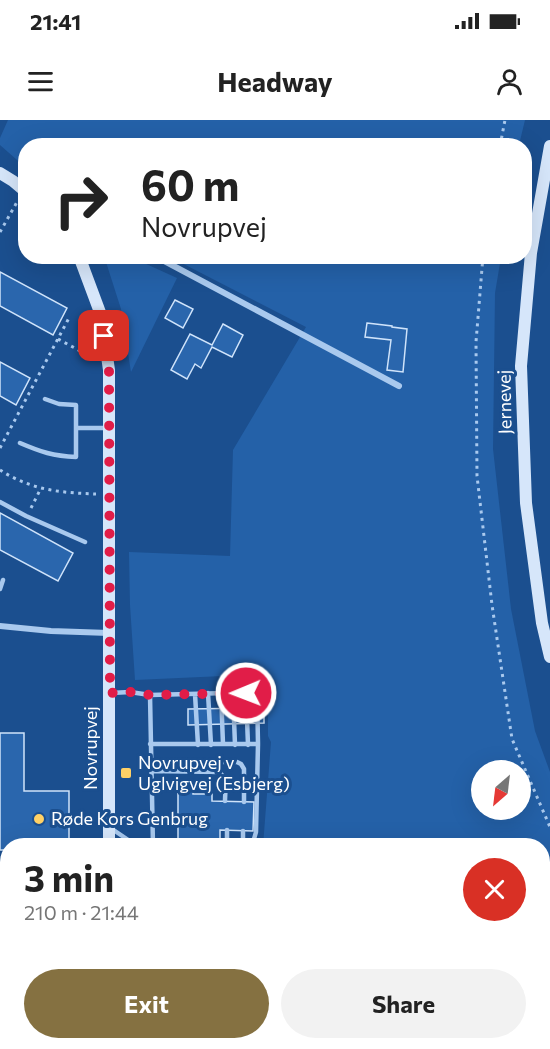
<!DOCTYPE html>
<meta charset="utf-8">
<style>
body{margin:0;font-family:Commissioner,sans-serif;background:#f2f2f2;color:#222;height:100vh;display:flex;flex-direction:column;font-size:22px;white-space:nowrap}
*{box-sizing:border-box;margin:0}
p{font-size:20px;color:#767676}
.icon{flex:none;width:33px;height:33px;fill:none;stroke:currentColor;stroke-width:2;stroke-linecap:round;stroke-linejoin:round}
.map{position:relative;flex:1;overflow:hidden}
.side{position:absolute;left:0px;top:718px;width:550px;height:212px;display:flex;flex-direction:column;background:#fff;border-radius:24px 24px 0 0;box-shadow:0 6px 24px #0002}
.side>*{flex:none}
.banner{position:absolute;left:18px;top:18px;width:514px;height:126px;border-radius:24px;box-shadow:0 6px 24px #0002;background:#fff;color:#222;overflow:hidden}
.needle{width:39px;rotate:208deg}
.tools{position:absolute;left:471px;top:640px;display:grid;gap:12px}
.tools a{display:grid;place-items:center;width:60px;height:60px;border-radius:50%;background:#fff;box-shadow:0 6px 24px #0002;font-size:30px}
.pin{position:absolute;display:grid;place-items:center;width:51px;height:51px;color:#fff;margin:-26px;border-radius:12px;box-shadow:0 3px 9px #0006}
.me{position:absolute;width:66px;margin:-33px;rotate:269deg;stroke-linejoin:round;filter:drop-shadow(0 0 4px #0008)}
.turn{display:flex;align-items:center;gap:21px;height:126px;padding:0 24px;font-size:27px}
.turn .icon{width:78px;height:78px;stroke-width:2.5}
.turn b{display:block;font-size:42px;line-height:51px}
.round{display:grid;place-items:center;flex:none;width:63px;height:63px;border-radius:32px;background:#f2f2f2}
.overview{display:flex;align-items:center;justify-content:space-between;height:102px;padding:0 24px}
h1{font-size:36px;font-weight:700;line-height:45px}
.primary-button{display:flex;gap:12px;margin-top:auto;padding:12px 24px}
.primary-button a{flex:1;height:69px;border-radius:36px;background:#857141;color:#fff;font-size:24px;font-weight:700;line-height:69px;text-align:center}
.primary-button a+a{background:#f2f2f2;color:#222}
.status{display:flex;justify-content:space-between;align-items:center;height:42px;padding:0 30px;background:#fff;direction:ltr}
.status svg{height:16px;fill:currentColor}
header{display:flex;justify-content:space-between;align-items:center;height:78px;padding:0 24px;background:#fff;font-size:27px;font-weight:700}
.map>svg:first-child{display:block}
.green{fill:#2461a8;fill-rule:evenodd}
.building{fill:#2a66ad;stroke:#cfe3fa;stroke-width:1.5}
.lines{fill:none;stroke-linecap:round;stroke-linejoin:round}
.path{stroke:#a9c9ee;stroke-width:3;stroke-dasharray:3 4.5;stroke-linecap:butt}
.lane{stroke:#a9c9ee;stroke-width:4.5}
.street{stroke:#a9c9ee;stroke-width:6}
.secondary{stroke:#d6e6fa;stroke-width:12}
.route{stroke:#e11d48;stroke-width:10;stroke-dasharray:0 18}
.poi-dot{fill:#ffd166;stroke:#1b4f8f;stroke-width:2}
.labels{text-anchor:middle;stroke-width:6;stroke-linejoin:round;paint-order:stroke}
.street-label{font-size:18px;fill:#fff;stroke:#1b4f8f}
.poi-label{font-size:18px;fill:#fff;stroke:#1b4f8f;text-anchor:start}
</style>
<div class="status"><b>21:41</b><svg viewBox="0 0 49 12"><path d="M0 12V9h3v3zM5 12V6h3v6zM10 12V3h3v9zM15 12V0h3v12zM26 1h20v11H26zM47 4h2v5h-2z"/></svg></div>
<header><svg class="icon" aria-label="menu" viewBox="0 0 24 24"><path d="M4 6h16M4 12h16M4 18h16"/></svg>Headway<svg class="icon" aria-label="person" viewBox="0 0 24 24"><circle cx="12" cy="8" r="4"/><path d="M4 21q1-7 8-7t8 7"/></svg></header>
<div class="map">
<svg width="550" height="929" viewBox="0 0 550 929">
<rect width="100%" height="100%" fill="#1b4f8f"/>
<path class="green" d="M8,0H525L519,25L26,26L25,47L0,25V18Z
M170,137H501L495,173L493,329L511,489L535,611L550,652V769H543V726H263L271,622L268,616V554L135,560L130,485L129,432L230,436L233,330L306,207ZM482,651H520V690H482Z
M133,138L177,158L131,252L121,189L106,142Z
M543,868L550,869V929H209L210,922H543Z"/>
<path class="building" d="M0,152L67,188L53,215L0,186Z
M175,180L193,189L183,208L165,198Z
M367,203L392,206V207L407,209L403,252L387,250L391,220L365,217Z
M223,204L243,215L232,237L212,227L201,248L195,244L187,259L171,250L190,214L212,225Z
M0,242L30,258L16,285L0,276Z
M0,393L73,433L58,461L0,430Z
M264,588V603L188,605V589Z
M0,613H24V671H69V726H8V730H0Z
M178,664H193V674H212V681L254,682L253,711L220,710V720L178,719Z
M170,721L227,722V726H170Z
M0,869L8,871V912L0,910Z"/>
<g class="lines">
<path class="path" d="M500,26L505,0
M0,112L17,82
M483,136L476,222L477,356L492,485L512,619L550,707
M58,219L84,233L94,235
M0,328L70,196
M0,350C8,355 17,360 26,363C48,372 72,373 96,374
M31,388L41,368
M543,779H550
M0,787H8
M543,849H550
M227,929L228,922"/>
<path class="lane" d="M76,308H106
M20,323C41,332 53,336 76,337V285L59,284L45,279
M0,382L26,396L85,422
M0,469L3,460
M111,573L130,572L150,575L153,726
M208,573L211,625
M221,573L223,624
M233,573L235,625
M246,573L248,625
M195,574L198,625
M150,575L264,572
M150,624H258
M151,642H237L241,644L244,649V682
M152,651L219,652C228,658 225,671 225,681
M112,709L137,726
M227,710V726
M243,726V711
M252,726L256,712L258,624L257,573
M0,768L8,769
M0,849H8
M0,889L8,892
M19,929L20,927"/>
<path class="street" d="M155,136L399,266
M0,506L51,511L109,513"/>
<path class="secondary" d="M550,26L531,133L521,246L526,383L542,503L550,537
M0,53L13,61L26,72
M79,136L101,195L109,250V726
M543,806H550
M0,807H8
M0,832H8
M543,832H550"/>
</g>
<g class="lines">
<path class="route" d="M104,216L109,250L110,573L130,572L150,575L246,573"/>
</g>
<g class="poi-dot">
<rect x="120" y="647" width="12" height="12" rx="3"/>
<circle cx="39" cy="699" r="6"/>
</g>
<g class="labels">
<g class="street-label">
<text transform="translate(505 282) rotate(-91)" y="6">Jernevej</text>
<text transform="translate(91 628) rotate(-90)" y="6">Novrupvej</text>
</g>
<g class="poi-label">
<text x="138" y="649">Novrupvej v<tspan x="138" dy="21">Uglvigvej (Esbjerg)</tspan></text>
<text x="51" y="705">Røde Kors Genbrug</text>
</g>
</g>
</svg>
<div class="tools">
<a><svg class="needle" viewBox="-14 -14 28 28"><path d="M0-13l5 13h-10z" fill="#e53935"/><path d="M0 13l5-13h-10z" fill="#767676"/></svg></a>
</div>
<div class="pin" style="left:104px;top:216px;background:#d93025"><svg class="icon" aria-label="arrive" viewBox="0 0 24 24"><path d="M6 21V4h12l-3 4 3 4H6"/></svg></div>
<svg class="me" style="left:246px;top:573px" viewBox="-20 -20 40 40"><circle r="17" fill="#e11d48" stroke="#fff" stroke-width="3"/><path d="M0-11L8 9 0 5-8 9z" fill="#fff"/></svg>
<div class="banner">
<div class="turn"><svg class="icon" aria-label="right" viewBox="0 0 24 24"><path d="M7 20v-9h11M14 6l5 5-5 5"/></svg><div><b>60 m</b>Novrupvej</div></div>
</div>
<section class="side">
<div class="overview"><div><h1>3 min</h1><p>210 m · 21:44</p></div><a class="round" style="background:#d93025;color:#fff"><svg class="icon" aria-label="close" viewBox="0 0 24 24"><path d="M6 6l12 12M18 6L6 18"/></svg></a></div>
<div class="primary-button"><a>Exit</a><a>Share</a></div>
</section>
</div>
